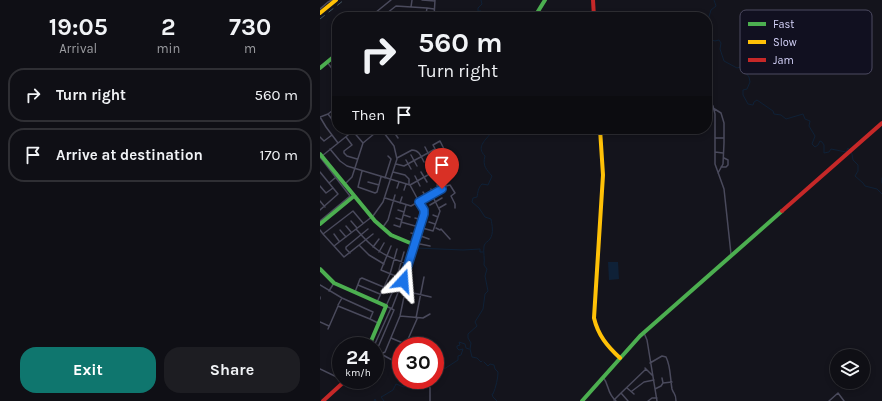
<!DOCTYPE html>
<style>
body{margin:0;font-family:Karla,sans-serif;background:#1d1d22;color:#f1f3f6;height:100vh;display:flex;flex-direction:column;font-size:15px;white-space:nowrap}
*{box-sizing:border-box;margin:0}
p{font-size:13px;color:#9b9ca0}
.icon{flex:none;width:22px;height:22px;fill:none;stroke:currentColor;stroke-width:2;stroke-linecap:round;stroke-linejoin:round}
.map{position:relative;flex:1;overflow:hidden}
.details{display:flex;flex-direction:column;background:#0f0f15;width:320px}
.details>*{flex:none}
.hud{position:absolute;left:12px;top:12px;width:380px;height:122px;border-radius:16px;box-shadow:0 2px 6px #0003,0 0 0 1px #2f2f34;background:#0f0f15;color:#f1f3f6;overflow:hidden}
.buttons{position:absolute;left:510px;top:349px;display:grid;gap:8px}
.buttons a{display:grid;place-items:center;width:40px;height:40px;border-radius:50%;background:#0f0f15;box-shadow:0 2px 6px #0003,0 0 0 1px #2f2f34;font-size:20px}
.speed{position:absolute;left:12px;top:337px;display:flex;gap:8px;font-size:20px;font-weight:700;text-align:center}
.speed>*{display:grid;place-content:center;width:52px;height:52px;border-radius:50%;background:#0f0f15;box-shadow:0 2px 6px #0003,0 0 0 1px #2f2f34;line-height:1}
.speed small{font-size:10px;font-weight:400}
.speed .limit{border:6px solid #d22;background:#fff;color:#111}
.pin{position:absolute;display:grid;place-items:center;width:34px;height:34px;color:#fff;margin:-41px -17px;border-radius:50% 50% 50% 0;rotate:-45deg;box-shadow:0 0 4px #0007}
.pin .icon{rotate:45deg}
.me{position:absolute;width:44px;margin:-22px;rotate:19deg;stroke-linejoin:round;filter:drop-shadow(0 0 3px #0008)}
.turn{display:flex;align-items:center;gap:14px;height:84px;padding:0 20px;font-size:18px}
.turn .icon{width:52px;height:52px;stroke-width:2.5}
.turn b{display:block;font-size:28px;line-height:34px}
.then{display:flex;align-items:center;height:38px;padding:0 20px;background:#0003;gap:8px;font-size:15px}
.eta{display:flex;justify-content:space-evenly;align-items:center;height:68px;text-align:center}
.eta b{font-size:24px;font-weight:700;line-height:28px}
.action{display:flex;gap:8px;margin-top:auto;padding:8px 20px}
.action a{flex:1;height:46px;border-radius:16px;background:#0f766e;color:#fff;font-size:16px;font-weight:700;line-height:46px;text-align:center}
.action a+a{background:#1d1d22;color:#f1f3f6}
ul{padding:0;list-style:none}
li{display:flex;align-items:center;gap:12px;height:54px;margin:0 8px 6px;padding:0 12px;border:2px solid #2f2f34;border-radius:16px}
li div{flex:1}
li b{display:block;font-size:15px}
li em{font-style:normal}
main{display:flex;flex:1;min-height:0}
.map>svg:first-child{display:block}
.water{fill:#0f2137}
.lines{fill:none;stroke-linecap:round;stroke-linejoin:round}
.stream{stroke:#0f2137;stroke-width:1}
.street{stroke:#4a4a5c;stroke-width:1.5}
.fast{stroke:#4caf50;stroke-width:4}
.slow{stroke:#ffc107;stroke-width:4}
.jam{stroke:#c62828;stroke-width:4}
.rail{stroke:#435763;stroke-width:1;stroke-dasharray:6 5;stroke-linecap:butt}
.route-casing{stroke:#114b97;stroke-width:10}
.route{stroke:#1a73e8;stroke-width:7}
.key{fill:#111020;stroke:#4c4a61;stroke-width:1}
.key-label{font-size:11px;fill:#d5d3fa}
</style>
<main>
<section class="details">
<div class="eta">
<div><b>19:05</b><p>Arrival</p></div>
<div><b>2</b><p>min</p></div>
<div><b>730</b><p>m</p></div>
</div>
<ul>
<li><svg class="icon" aria-label="right" viewBox="0 0 24 24"><path d="M7 20v-9h11M14 6l5 5-5 5"/></svg><div><b>Turn right</b></div><em>560 m</em></li>
<li><svg class="icon" aria-label="arrive" viewBox="0 0 24 24"><path d="M6 21V4h12l-3 4 3 4H6"/></svg><div><b>Arrive at destination</b></div><em>170 m</em></li>
</ul>
<div class="action"><a>Exit</a><a>Share</a></div>
</section>
<div class="map">
<svg width="562" height="401" viewBox="0 0 562 401">
<rect width="100%" height="100%" fill="#14141c"/>
<path class="water" d="M288,262H298L299,279L289,280Z"/>
<g class="lines">
<path class="stream" d="M394,0L396,6L391,10L388,20L391,27L392,40L395,41L399,40L401,43L400,49L404,61L417,68L420,67L423,69L429,77L430,82L427,89L423,90V95L428,104L433,105L434,102L437,100L453,111L454,114L461,115L466,119L483,114L485,119L490,121L489,126L495,136L492,144L495,147L498,145L500,141L502,142L504,145V153L509,152L511,149L526,152L528,148L532,154L533,160L538,165V171L535,176L543,183L545,186L557,189L562,194
M161,17V11H158V8L162,4L161,0
M562,178V183
M96,248L143,250L160,249V252H163
M162,361L161,362L157,358L152,357L150,349L151,343L148,338V334L157,326L155,322L163,309L165,294L168,291L165,276L167,269L164,265C165,258 163,253 164,246C165,242 168,242 170,239C174,233 172,225 171,219L165,217L159,208L152,202L153,198L157,197C158,192 158,188 162,184L168,185L172,176C167,170 162,166 165,156C156,147 165,141 170,134V129
M164,362L168,366L170,364L174,365L175,369L178,372C178,378 176,387 173,394H172L173,397L177,401
M115,366L117,367V370L121,371L138,360V356L141,355L143,349L139,350L137,348V346L140,345L139,342L145,344L146,348L149,349
M54,401L55,399L56,401
M64,401L61,397L63,396L73,390L76,384L84,387L88,382L94,381L103,383L106,380"/>
<path class="street" d="M102,0L115,1
M91,7L92,0
M0,9L8,2L12,0
M69,12L73,17
M50,17L71,0
M62,17L76,6L107,8
M74,17L78,14L105,16L106,14L107,8L114,9
M114,17L115,0
M13,57L17,62
M7,62L17,75
M387,98L393,106L395,114V164L404,189L411,254
M393,108L401,113L404,123V143L403,164L398,173
M8,114L17,126
M0,117L6,127L18,143
M0,117L8,114L17,107
M19,129H20
M31,129L43,143
M72,129L78,138
M81,129L82,131
M0,137L4,141L12,135
M26,137L32,145L24,151V153L27,156L37,159
M396,138H404
M120,141L129,159L123,163L113,145Z
M105,147L108,153L115,149
M10,149L20,161L27,166L90,185L104,211L84,278L72,293L66,306L74,310L56,352
M395,152L403,153
M91,155L97,166
M2,156L33,131
M0,157L30,196L0,221
M77,158L92,150C99,150 101,156 104,162
M86,160L91,169
M401,167H406L408,165V160L404,158
M108,168L114,179
M42,171L38,187L55,193L57,192L61,177
M0,172L18,194L0,210
M73,172L85,175L89,179V185
M101,172L107,182
M95,176L100,186
M65,178L71,159L68,156
M48,182L59,185
M9,183L15,178
M26,183L32,177L43,143L60,129
M90,185L124,166L123,164
M117,185L120,190
M0,186L6,193L13,188
M126,186L130,185L135,193L131,196L135,204V208
M77,188L79,182
M111,189L113,194
M84,190L86,184
M103,192L107,198
M65,198L91,206L126,186L124,181L108,153L84,166L76,164
M0,201L5,207
M80,203L82,197
M110,205L122,198
M119,208L126,204
M78,210L84,212
M84,215L90,217
M113,215L118,217
M76,218L82,220
M95,218L102,220
M31,221L37,228
M81,222L113,231L120,211L112,195
M109,222L115,224
M74,225L80,227L86,205
M26,226L31,232
M63,227L68,220L75,195
M116,228L120,230L121,229L130,239
M36,229C53,249 63,256 88,264
M0,230L3,234L33,211L43,223
M20,230L26,237
M91,233L98,235
M3,234L24,257L53,234
M14,234L19,241
M98,235L109,239
M95,243L110,246
M14,246L53,216L63,202L77,159L74,146L61,129
M40,246L49,255L64,264
M71,246L61,270L83,279
M53,247L59,239
M59,252L64,243
M30,253L26,249V247L48,229
M78,273L84,252
M0,285L22,298L53,312L50,319L18,306L8,329
M38,285L60,294
M76,289L111,297
M9,291L14,283
M35,292L40,279L42,278L73,291
M0,297V299
M57,302L70,274L77,249
M18,305L22,298
M72,308L79,290
M80,316L103,318L110,314
M96,318L104,277
M50,319L58,323
M0,322L9,326
M324,333L327,340L337,401
M71,338L90,346
M54,346L71,308
M85,346L97,319
M55,352L61,354L65,352L80,316L85,292
M61,354L74,361H80L81,358
M330,363L342,356L346,357C351,367 350,378 352,389C354,395 356,393 356,401
M325,368L333,376
M0,369L21,379
M283,377C290,386 286,392 296,401
M107,380L110,388V401
M343,383L352,382
M307,388L314,394
M335,389L341,386L343,383L342,378
M312,391L324,382L334,380
M301,393L326,369
M294,400L301,393L308,401
M328,401L332,398H337
M509,401L518,393L524,401"/>
<path class="fast" d="M188,17L217,13L225,0
M0,68L17,54
M0,154L55,221L71,235L95,245
M0,224L34,196
M0,269L14,283L66,306L49,346
M262,401L320,336L462,211"/>
<path class="slow" d="M0,13L16,0
M280,129L283,175L274,318C278,335 287,346 300,358"/>
<path class="jam" d="M273,0L274,17
M462,211L562,123
M3,401L26,380"/>
<path class="rail" d="M0,19L24,0"/>
</g>
<g class="lines">
<defs>
<path id="route" d="M83,281L104,214V210L99,202L122,189"/>
</defs>
<use href="#route" class="route-casing"/>
<use href="#route" class="route"/>
</g>
<rect x="420" y="10" width="132" height="64" rx="6" class="key"/>
<rect x="428" y="22" width="18" height="4" fill="#4caf50"/>
<rect x="428" y="40" width="18" height="4" fill="#ffc107"/>
<rect x="428" y="58" width="18" height="4" fill="#c62828"/>
<g class="key-label">
<text x="453" y="28">Fast</text>
<text x="453" y="46">Slow</text>
<text x="453" y="64">Jam</text>
</g>
</svg>
<div class="buttons">
<a><svg class="icon" aria-label="layers" viewBox="0 0 24 24"><path d="M12 4l9 5-9 5-9-5zM3 14l9 5 9-5"/></svg></a>
</div>
<div class="speed"><div>24<small>km/h</small></div><div class="limit">30</div></div>
<div class="pin" style="left:122px;top:189px;background:#d93025"><svg class="icon" aria-label="arrive" viewBox="0 0 24 24"><path d="M6 21V4h12l-3 4 3 4H6"/></svg></div>
<svg class="me" style="left:83px;top:281px" viewBox="-20 -20 40 40"><path d="M0-17L14 15 0 8-14 15z" fill="#1a73e8" stroke="#fff" stroke-width="4"/></svg>
<div class="hud">
<div class="turn"><svg class="icon" aria-label="right" viewBox="0 0 24 24"><path d="M7 20v-9h11M14 6l5 5-5 5"/></svg><div><b>560 m</b>Turn right</div></div>
<div class="then">Then<svg class="icon" aria-label="arrive" viewBox="0 0 24 24"><path d="M6 21V4h12l-3 4 3 4H6"/></svg></div>
</div>
</div>
</main>
